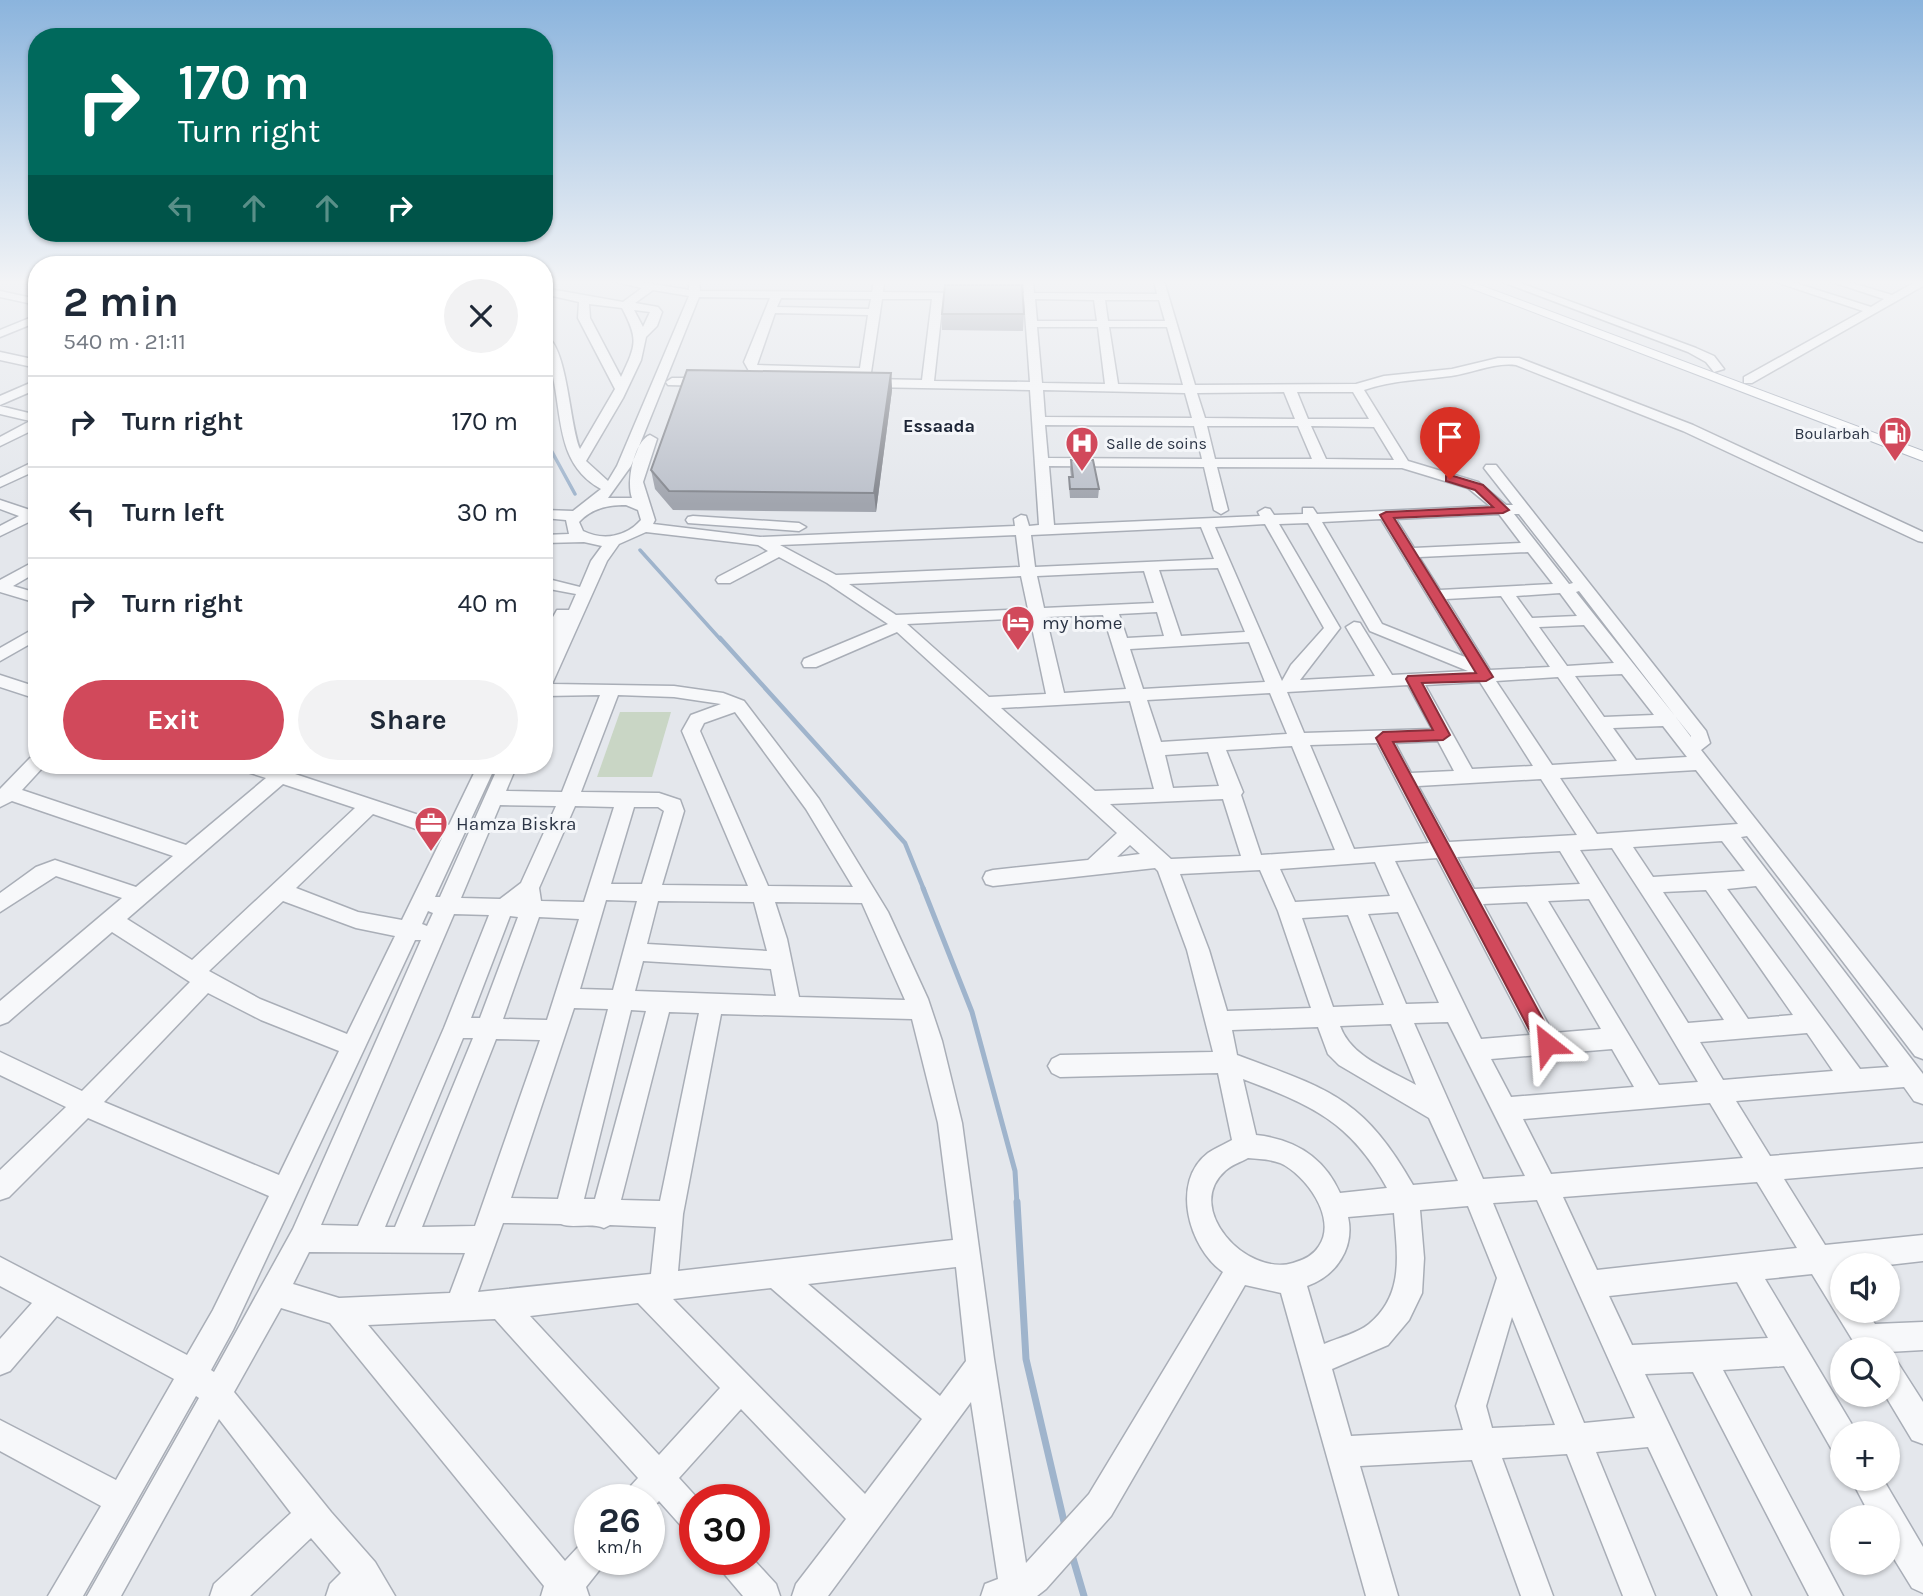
<!DOCTYPE html>
<meta charset="utf-8">
<style>
body{margin:0;font-family:Karla,sans-serif;background:#f2f2f3;color:#1f2937;height:100vh;display:flex;flex-direction:column;font-size:26px;white-space:nowrap}
*{box-sizing:border-box;margin:0}
p{font-size:23px;color:#747a83}
.icon{flex:none;width:38px;height:38px;fill:none;stroke:currentColor;stroke-width:2;stroke-linecap:round;stroke-linejoin:round}
.map{position:relative;flex:1;overflow:hidden}
.panel{position:absolute;left:28px;top:256px;width:525px;height:518px;display:flex;flex-direction:column;background:#fff;border-radius:28px;box-shadow:0 2px 5px #0004}
.panel>*{flex:none}
.top-card{position:absolute;left:28px;top:28px;width:525px;height:214px;border-radius:28px;box-shadow:0 2px 5px #0004;background:#00695c;color:#fff;overflow:hidden}
.fabs{position:absolute;left:1830px;top:1253px;display:grid;gap:14px}
.fabs a{display:grid;place-items:center;width:70px;height:70px;border-radius:50%;background:#fff;box-shadow:0 2px 5px #0004;font-size:35px}
.speed{position:absolute;left:574px;top:1484px;display:flex;gap:14px;font-size:35px;font-weight:700;text-align:center}
.speed>*{display:grid;place-content:center;width:91px;height:91px;border-radius:50%;background:#fff;box-shadow:0 2px 5px #0004;line-height:1}
.speed small{font-size:18px;font-weight:400}
.speed .limit{border:10px solid #d22;background:#fff;color:#111}
.pin{position:absolute;display:grid;place-items:center;width:60px;height:60px;color:#fff;margin:-72px -30px;border-radius:50% 50% 50% 0;rotate:-45deg;box-shadow:0 0 7px #0007}
.pin .icon{rotate:45deg}
.me{position:absolute;width:77px;margin:-38px;rotate:332deg;stroke-linejoin:round;filter:drop-shadow(0 0 5px #0008)}
.turn{display:flex;align-items:center;gap:24px;height:147px;padding:0 35px;font-size:32px}
.turn .icon{width:91px;height:91px;stroke-width:2.5}
.turn b{display:block;font-size:49px;line-height:60px}
.lanes{display:flex;align-items:center;height:66px;padding:0 35px;background:#0003;justify-content:center;gap:35px;direction:ltr}
.lanes .off{opacity:.35}
.round{display:grid;place-items:center;flex:none;width:74px;height:74px;border-radius:37px;background:#f2f2f3}
.summary{display:flex;align-items:center;justify-content:space-between;height:119px;padding:0 35px}
h1{font-size:42px;font-weight:700;line-height:52px}
.action{display:flex;gap:14px;margin-top:auto;padding:14px 35px}
.action a{flex:1;height:80px;border-radius:42px;background:#d1495b;color:#fff;font-size:28px;font-weight:700;line-height:80px;text-align:center}
.action a+a{background:#f2f2f3;color:#1f2937}
ul{padding:0;list-style:none}
li{display:flex;align-items:center;gap:21px;height:91px;padding:0 35px;border-top:2px solid #e0e1e3}
li div{flex:1}
li b{display:block;font-size:26px}
li em{font-style:normal}
.map>svg:first-child{display:block}
.green{fill:#c9d6c5}
.lines{fill:none;stroke-linecap:round;stroke-linejoin:round}
.stream-far4{stroke:#9fb4cc;stroke-width:2.5}
.stream-far3{stroke:#9fb4cc;stroke-width:3.5}
.stream-far2{stroke:#9fb4cc;stroke-width:4.5}
.stream-far1{stroke:#9fb4cc;stroke-width:5}
.stream{stroke:#9fb4cc;stroke-width:7}
.minor-casing{stroke:#a9aeb7;stroke-width:3}
.major-casing{stroke:#a3abb8;stroke-width:2}
.minor{fill:#f7f8fa;fill-rule:evenodd}
.major{fill:#fff;fill-rule:evenodd}
.wall{fill:#a1a5ae}
.shaded-wall{fill:#83868d}
.building{fill:#bbc0ca;stroke:#83868d;stroke-width:2}
.route{fill:#d1495b;stroke:#882f3b;stroke-width:2}
.labels{text-anchor:middle;stroke-width:6;stroke-linejoin:round;paint-order:stroke}
.far-poi-label{font-size:16px;fill:#2b3445;stroke:#f4f6f9;text-anchor:end}
.far-neighbourhood-label{font-size:18px;font-weight:bold;fill:#1d2536;stroke:#f4f6f9}
.poi-label{font-size:19px;fill:#2b3445;stroke:#f4f6f9;text-anchor:start}
</style>
<div class="map">
<svg width="1923" height="1596" viewBox="0 0 1923 1596">
<rect width="100%" height="100%" fill="#e4e7ec"/>
<path class="green" d="M620,712H671L652,777H597Z"/>
<g class="lines">
<path class="stream-far4" d="M544,434L546,441"/>
<path class="stream-far3" d="M545,439L575,494
M640,550L721,640"/>
<path class="stream-far2" d="M720,638L905,843L924,890"/>
<path class="stream-far1" d="M923,888L972,1012L1015,1171L1017,1204"/>
<path class="stream" d="M1017,1202L1026,1359L1065,1526
M1072,1555L1084,1596"/>
<defs>
<path id="minor" d="M612,281H635L689,290V281H699L700,291L872,292L874,281H884L883,292L969,293L973,294V298L943,299L934,381L1030,382L1024,299H999L995,298V294L1024,293L1023,281H1033L1034,293L1157,294L1154,281H1164L1195,385L1356,384L1384,376L1452,369L1498,358H1519L1693,425L1923,532V542L1918,541L1683,431L1516,365C1494,362 1473,373 1451,376C1422,380 1392,380 1364,390L1408,461L1478,482L1506,505H1513L1484,468L1486,465H1496L1706,731L1710,743L1701,750L1923,1031V1059L1915,1056L1747,836L1741,837L1923,1074V1104L1914,1101L1904,1087L1736,1101L1770,1156L1923,1143V1167L1784,1179L1825,1245L1923,1235V1261L1888,1265H1843L1841,1271L1843,1311H1866L1875,1324L1923,1322V1350L1888,1352V1349H1858L1812,1274L1765,1279L1854,1428L1856,1433H1843V1454L1832,1450L1784,1366L1723,1370L1843,1596H1809L1693,1372L1645,1374L1751,1596H1718L1648,1447L1596,1452L1655,1596H1623L1567,1454L1502,1458L1553,1596H1521L1472,1460L1360,1466L1398,1596H1366L1281,1293L1245,1285L1111,1516L1046,1589L1037,1596H981L985,1584L998,1579L971,1402L828,1596H792L796,1584L846,1519L741,1409L679,1478L699,1500H695V1534L684,1529L659,1501L649,1511V1500H624L628,1489L638,1478L495,1319L368,1325L565,1561L579,1546L590,1541V1559H605L601,1568L586,1587L589,1596H541L544,1586L330,1323L281,1308L234,1392L331,1512L375,1562L395,1596H326L330,1584L341,1573L311,1538L250,1596H210L214,1584L291,1513L219,1419L121,1596H87L199,1398L196,1396L83,1596H48L101,1506L0,1451V1420L116,1480L174,1379L57,1316L10,1371L0,1375V1339L32,1303L0,1286V1257L187,1355L213,1310L269,1196L88,1118L9,1197L0,1200V1170L66,1107L0,1075V1052L82,1091L190,982L112,932L8,1022L0,1025V1001L122,898L56,876L0,912V893L36,867L55,860L136,887L173,856L12,801L0,807V789L30,758L37,757V765H45L22,790L186,845L266,778L241,770L239,765H268L277,768L281,765H302L295,774L449,825L478,765H496L435,897H440L499,765H517L506,791L562,792L600,695L544,696V664L550,653L544,654V633L557,610H569L576,594L544,588V578L580,587L591,561L602,546L584,542L544,543V535L569,534L566,520L544,518V510L573,511L601,489C559,466 562,423 554,382C551,365 544,351 544,334C568,345 569,424 580,449L615,389L578,318L579,302L544,294V288L623,302L642,288ZM653,290L689,296L617,466L608,481L586,461L623,398L641,360L646,337L657,326L662,312L658,307L635,303ZM699,297L770,298L744,362L749,371L859,375L860,385L867,387L1030,390L1039,525L1029,526L1026,516L1021,515L1014,519L1015,526L760,537L653,524L655,520L643,482L657,439L650,435C634,441 626,482 632,498H608L631,466ZM781,298L871,299L869,309L777,307ZM882,299H932L922,380L870,379ZM1035,299L1094,300L1097,321H1037ZM1105,300H1159L1165,321H1108ZM589,304L622,308C639,340 636,345 621,377L590,318ZM634,310L650,312L643,327ZM775,313L868,315L860,368L757,365ZM1037,327H1098L1105,384L1042,383ZM1109,327H1167L1183,385L1118,384ZM1043,390L1185,393L1192,418L1045,417ZM1284,392L1295,419L1205,418L1197,393ZM1297,392H1353L1369,419H1308ZM1045,425L1194,426L1202,459L1048,458ZM1207,426H1298L1312,459H1215ZM1311,426L1374,427L1394,460L1326,459ZM1049,466L1204,467L1214,510L1221,514L1228,510L1217,467L1402,468L1468,488L1490,506L1317,514L1313,508H1303V514L1274,515L1270,509L1265,508L1258,512L1260,516L1054,525ZM626,505L638,510L641,520C626,537 603,541 583,531L579,522C592,508 608,505 626,505ZM1499,514L1521,543L1414,548L1396,519ZM1514,514H1519L1573,583L1569,584ZM1381,519L1465,657L1382,624L1322,522ZM1308,523L1370,631L1468,671L1392,675L1360,623L1354,622L1346,627L1375,676L1300,680L1340,628L1279,524ZM1265,524L1324,628L1291,665L1282,681L1215,527ZM1201,527L1214,559L1035,567L1031,535ZM646,532L758,545L768,551L718,577L716,580L718,583H730L779,557L827,583L888,624L804,659L802,663L804,667H816L897,632L1117,833L1088,860L993,870L986,872L983,878L986,884L993,886L1155,868L1158,871L1187,950L1213,1052L1060,1055L1052,1059L1048,1066L1052,1073L1060,1077L1218,1073L1232,1140C1225,1144 1215,1148 1208,1153C1170,1182 1189,1248 1223,1272L1089,1494L1026,1563L994,1359L962,1123L942,1041L928,999L888,912L819,799L744,701L723,693L674,686L552,684L607,561L619,544ZM1016,535L1020,567L836,575L780,545ZM1528,552L1553,584L1440,590L1419,557ZM1218,568L1245,632L1181,636L1159,570ZM1144,571L1154,603L1044,608L1037,576ZM1021,576L1028,609L896,615L849,584ZM1579,591L1675,716L1576,592ZM1560,593L1577,616L1532,618L1516,596ZM1501,596L1550,667L1490,670L1446,599ZM1157,612L1164,636L1127,638L1119,614ZM1103,615L1126,689L1064,693L1046,617ZM1030,618L1046,694L989,697L907,624ZM1584,625L1614,663L1567,666L1539,627ZM1249,642L1265,682L1143,689L1130,649ZM1622,674L1654,715L1604,717L1575,676ZM1558,677L1617,761L1552,765L1496,681ZM1480,682L1533,766L1472,769L1425,685ZM1408,685L1432,729L1304,733L1287,692ZM1270,693L1287,734L1161,742L1147,700ZM618,695L674,697L721,704L691,715L682,731L748,886L662,885L684,811L680,800L659,793L581,792ZM1130,701L1154,789L1095,791L1001,708ZM735,712L806,809L853,887L768,886L700,731L704,723ZM1675,716L1691,736V737ZM1663,726L1687,757L1636,760L1613,728ZM1438,741L1454,771L1411,773L1395,743ZM1377,743L1429,843L1354,849L1310,745ZM1292,746L1335,850L1261,855L1241,795L1243,792L1226,750ZM1208,752L1219,786L1173,788L1165,755ZM1696,770L1738,824L1597,834L1560,778ZM1541,779L1577,835L1449,842L1418,786ZM283,784L355,808L192,960L127,919ZM1223,799L1241,856L1171,859L1110,804ZM500,805L556,806L521,883L500,899L461,898ZM575,806L614,807L584,902L541,901L539,888ZM634,807H658L664,811L642,884H611ZM373,814L442,838L402,920L358,912L296,888ZM1722,841L1745,871L1653,877L1633,847ZM1130,845L1140,854L1117,857ZM1612,848L1724,1020L1688,1023L1580,850ZM1560,851L1580,884L1474,889L1457,857ZM1437,858L1530,1035L1481,1039L1395,861ZM1375,862L1390,896L1295,902L1280,869ZM1260,870L1278,911L1311,1008L1227,1011L1209,950L1180,874ZM1756,886L1889,1067L1860,1069L1727,889ZM1706,890L1793,1015L1748,1019L1663,892ZM1589,899L1698,1082L1659,1085L1548,901ZM606,900L637,901L613,990L580,989ZM283,901L356,928L395,936L347,1034L260,999L209,971ZM658,901L754,902L767,951L647,944ZM775,902L862,903L905,1000L799,997L787,939ZM1527,902L1601,1029L1553,1033L1483,904ZM428,911L433,913L427,926L422,924ZM1398,912L1439,1003L1406,1004L1368,914ZM454,914L489,915L444,1028L358,1226L321,1225ZM1348,915L1384,1005L1333,1007L1302,918ZM510,916L518,917L480,1018H471ZM539,917L579,919L547,1020L503,1019ZM415,940H421L293,1229L214,1372L211,1370L233,1330ZM643,961L771,969L776,996L635,991ZM208,993L261,1020L339,1051L279,1175L104,1102ZM574,1008L608,1009L558,1199L511,1198ZM631,1010L646,1011L595,1199H584ZM669,1012L699,1013L660,1201L621,1200ZM721,1014L912,1019L938,1123L953,1240L678,1271L683,1214ZM1448,1022L1525,1176L1483,1179L1414,1023ZM1391,1024L1416,1085C1388,1069 1351,1057 1340,1026ZM1318,1027L1328,1054L1339,1065L1429,1118L1458,1181L1413,1185C1363,1097 1328,1089 1237,1055L1232,1030ZM1807,1033L1833,1071L1723,1080L1700,1042ZM463,1038H473L395,1227H385ZM496,1039L540,1040L475,1226L422,1227ZM1612,1049L1634,1087L1511,1097L1491,1059ZM1243,1079C1311,1105 1350,1121 1387,1188L1340,1193C1324,1157 1294,1139 1256,1135ZM1710,1103L1743,1158L1551,1174L1523,1119ZM1248,1158C1258,1159 1270,1159 1280,1163C1305,1174 1338,1218 1319,1246C1313,1256 1303,1260 1293,1263C1246,1277 1183,1208 1225,1171C1231,1165 1241,1162 1248,1158ZM1757,1182L1797,1248L1597,1270L1563,1197ZM1537,1200L1635,1418L1584,1423L1493,1203ZM1468,1206L1497,1278L1456,1406L1463,1430L1351,1436L1332,1369L1388,1345L1409,1320L1422,1293L1424,1258L1420,1210ZM1394,1213C1397,1254 1405,1294 1369,1324C1358,1333 1338,1338 1324,1344L1307,1286C1336,1276 1355,1248 1348,1217ZM503,1223L561,1224C573,1229 590,1222 604,1228L610,1225L656,1227L651,1274L478,1292ZM309,1252L465,1253L450,1293L339,1298L293,1284ZM956,1267L966,1361L940,1396L808,1284ZM1737,1282L1768,1338L1632,1345L1609,1296ZM771,1288L922,1419L865,1494L673,1299ZM638,1303L720,1388L659,1455L530,1316ZM1512,1317L1555,1425L1492,1428L1486,1406Z
M1500,281H1515L1696,348L1714,356L1724,369L1714,372L1706,362L1688,352Z
M1773,281H1789L1871,307L1884,299L1829,281H1845L1892,295L1917,281H1923V286L1752,383H1744V377L1863,311Z
M0,291L37,299V305L0,297Z
M37,315V322L0,337V330Z
M0,352L37,360V368L0,360Z
M672,378H707L713,382L707,386L668,385L666,382Z
M37,380V389L0,405V396Z
M0,406L37,415V428L0,446V437L30,421L0,414Z
M37,460V470L0,487V478Z
M0,500L30,510L37,508V521L33,520L0,536V526L19,516L0,509Z
M693,516L799,523L806,527L799,531L688,523L686,520L688,517Z
M37,560V572L13,586L37,593V603L0,592V580Z
M37,627V640L0,661V648Z
M0,675L37,687V699L0,687Z
M1888,1359L1898,1363L1923,1402V1444L1912,1440L1885,1395H1888Z
M1851,1479H1883L1923,1547V1593L1912,1588L1888,1549V1517H1871Z
M716,1559H753L776,1584L780,1596H743L721,1570Z"/>
<path id="major" d="M1452,281H1469L1923,451V461Z"/>
</defs>
<use href="#minor" class="minor-casing"/>
<use href="#major" class="major-casing"/>
<use href="#minor" class="minor"/>
<use href="#major" class="major"/>
</g>
<path class="wall" d="M942,314H1024L1023,331L942,330Z
M891,373L892,390L876,512L673,510L655,489L651,470Z
M1071,460L1099,489L1098,498H1070L1069,486V477H1071L1070,469Z"/>
<path class="shaded-wall" d="M891,373L892,390L876,512L874,493Z"/>
<path class="building" d="M945,285H1022L1024,314H942Z
M687,370L891,373L874,493L669,491L651,470Z
M1071,460H1093L1099,489H1070L1069,477H1073Z"/>
<linearGradient id="sky" x2="0" y2="1"><stop stop-color="#8bb4dd"/><stop offset="0.56" stop-color="#f3f4f6"/><stop offset="1" stop-color="#f3f4f6" stop-opacity="0"/></linearGradient>
<rect width="1923" height="504" fill="url(#sky)"/>
<path class="route" d="M1450,475L1483,485L1509,510L1503,513L1394,518L1493,677L1486,681L1422,683L1450,735L1443,740L1393,742L1553,1038L1556,1044L1553,1050L1547,1053L1540,1050L1376,738L1383,732L1433,730L1406,679L1408,676L1476,673L1380,515L1386,512L1493,507L1475,490L1446,481V476Z"/>
<defs>
<symbol id="fuel-pin" viewBox="-11 -11 22 30"><path d="M0 17L-7.5 6A9.5 9.5 0 1 1 7.5 6Z" fill="#d1495b" stroke="#f4f6f9"/><path d="M-5.5-6h7V0h2V4h1.3V-2.5L3-4.5l.8-.8L6-3V5H2.5V1h-1V6h-7ZM-4.2-4.7v3.2H.2V-4.7Z" fill="#fff"/></symbol>
<symbol id="hospital-pin" viewBox="-11 -11 22 30"><path d="M0 17L-7.5 6A9.5 9.5 0 1 1 7.5 6Z" fill="#d1495b" stroke="#f4f6f9"/><path d="M-5-5h3v3.5h4V-5h3V5h-3V1.5h-4V5h-3Z" fill="#fff"/></symbol>
<symbol id="hotel-pin" viewBox="-11 -11 22 30"><path d="M0 17L-7.5 6A9.5 9.5 0 1 1 7.5 6Z" fill="#d1495b" stroke="#f4f6f9"/><path d="M-6-4.5h1.5V1H6V5H4.5V3h-9V5H-6ZM-4 0a1.8 1.8 0 1 1 3.6 0ZM.5 0V-2.5h3Q6-2.5 6 0Z" fill="#fff"/></symbol>
<symbol id="office-pin" viewBox="-11 -11 22 30"><path d="M0 17L-7.5 6A9.5 9.5 0 1 1 7.5 6Z" fill="#d1495b" stroke="#f4f6f9"/><path d="M-6-3h4V-5.5h4V-3h4V5H-6ZM-1-4.5V-3h2v-1.5ZM-6 0V1H6V0Z" fill="#fff"/></symbol>
</defs>
<g fill-rule="evenodd">
<use href="#fuel-pin" x="1876" y="414" width="38" height="52"/>
<use href="#hospital-pin" x="1063" y="424" width="38" height="52"/>
<use href="#hotel-pin" x="999" y="603" width="38" height="52"/>
<use href="#office-pin" x="412" y="804" width="38" height="52"/>
</g>
<g class="labels">
<g class="far-poi-label">
<text x="1870" y="439">Boularbah</text>
<text x="1106" y="449" text-anchor="start">Salle de soins</text>
</g>
<g class="far-neighbourhood-label">
<text x="939" y="432">Essaada</text>
</g>
<g class="poi-label">
<text x="1042" y="629">my home</text>
<text x="456" y="830">Hamza Biskra</text>
</g>
</g>
</svg>
<div class="fabs">
<a><svg class="icon" aria-label="sound" viewBox="0 0 24 24"><path d="M4 9h4l5-4v14l-5-4H4zM17 9q2 3 0 6"/></svg></a>
<a><svg class="icon" aria-label="search" viewBox="0 0 24 24"><circle cx="10" cy="10" r="6"/><path d="M15 15l6 6"/></svg></a>
<a>+</a>
<a>−</a>
</div>
<div class="speed"><div>26<small>km/h</small></div><div class="limit">30</div></div>
<div class="pin" style="left:1450px;top:479px;background:#d93025"><svg class="icon" aria-label="arrive" viewBox="0 0 24 24"><path d="M6 21V4h12l-3 4 3 4H6"/></svg></div>
<svg class="me" style="left:1547px;top:1044px" viewBox="-20 -20 40 40"><path d="M0-17L14 15 0 8-14 15z" fill="#d1495b" stroke="#fff" stroke-width="4"/></svg>
<div class="top-card">
<div class="turn"><svg class="icon" aria-label="right" viewBox="0 0 24 24"><path d="M7 20v-9h11M14 6l5 5-5 5"/></svg><div><b>170 m</b>Turn right</div></div>
<div class="lanes"><svg class="icon off" aria-label="left" viewBox="0 0 24 24"><path d="M17 20v-9H6M10 6l-5 5 5 5"/></svg><svg class="icon off" aria-label="ahead" viewBox="0 0 24 24"><path d="M12 20V5M6 11l6-6 6 6"/></svg><svg class="icon off" aria-label="ahead" viewBox="0 0 24 24"><path d="M12 20V5M6 11l6-6 6 6"/></svg><svg class="icon" aria-label="right" viewBox="0 0 24 24"><path d="M7 20v-9h11M14 6l5 5-5 5"/></svg></div>
</div>
<section class="panel">
<div class="summary"><div><h1>2 min</h1><p>540 m · 21:11</p></div><a class="round"><svg class="icon" aria-label="close" viewBox="0 0 24 24"><path d="M6 6l12 12M18 6L6 18"/></svg></a></div>
<ul>
<li><svg class="icon" aria-label="right" viewBox="0 0 24 24"><path d="M7 20v-9h11M14 6l5 5-5 5"/></svg><div><b>Turn right</b></div><em>170 m</em></li>
<li><svg class="icon" aria-label="left" viewBox="0 0 24 24"><path d="M17 20v-9H6M10 6l-5 5 5 5"/></svg><div><b>Turn left</b></div><em>30 m</em></li>
<li><svg class="icon" aria-label="right" viewBox="0 0 24 24"><path d="M7 20v-9h11M14 6l5 5-5 5"/></svg><div><b>Turn right</b></div><em>40 m</em></li>
</ul>
<div class="action"><a>Exit</a><a>Share</a></div>
</section>
</div>
